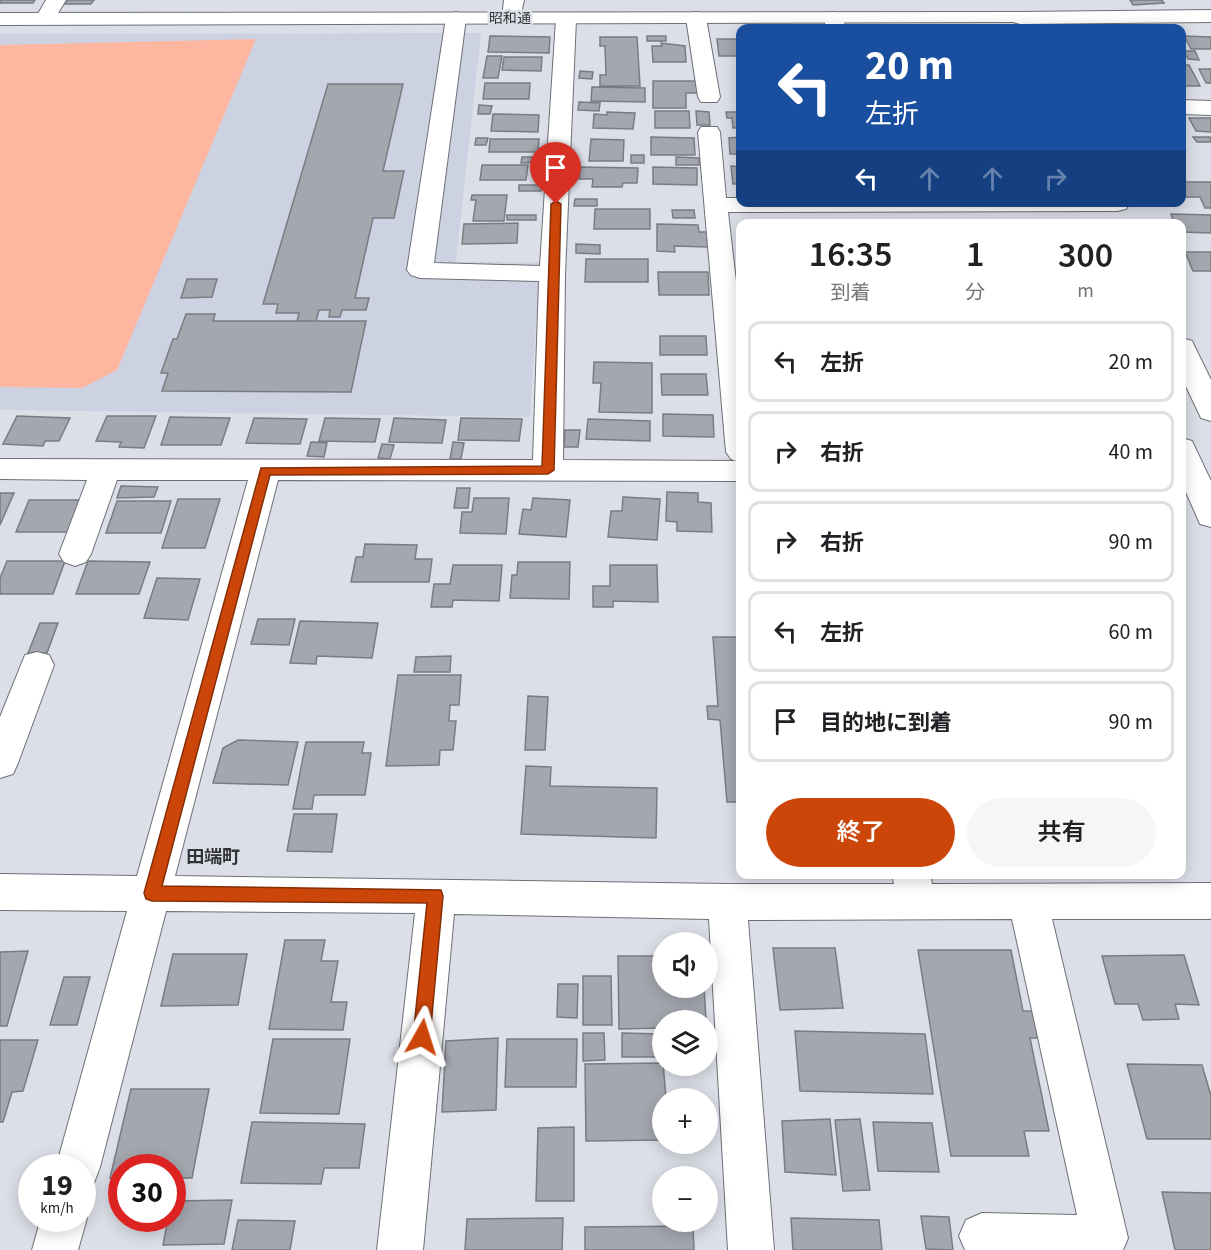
<!DOCTYPE html>
<html lang="ja">
<meta charset="utf-8">
<style>
body{margin:0;font-family:"Source Sans 3","Noto Sans JP",sans-serif;background:#f6f6f6;color:#202124;height:100vh;display:flex;flex-direction:column;font-size:22px;white-space:nowrap}
*{box-sizing:border-box;margin:0}
p{font-size:20px;color:#757577}
.icon{flex:none;width:33px;height:33px;fill:none;stroke:currentColor;stroke-width:2;stroke-linecap:round;stroke-linejoin:round}
.map{position:relative;flex:1;overflow:hidden}
.panel{position:absolute;left:736px;top:219px;width:450px;height:660px;display:flex;flex-direction:column;background:#fff;border-radius:12px;box-shadow:0 3px 15px #0003}
.panel>*{flex:none}
.guide{position:absolute;left:736px;top:24px;width:450px;height:183px;border-radius:12px;box-shadow:0 3px 15px #0003;background:#1a4fa0;color:#fff;overflow:hidden}
.buttons{position:absolute;left:652px;top:932px;display:grid;gap:12px}
.buttons a{display:grid;place-items:center;width:66px;height:66px;border-radius:50%;background:#fff;box-shadow:0 3px 15px #0003;font-size:30px}
.speed{position:absolute;left:18px;top:1154px;display:flex;gap:12px;font-size:30px;font-weight:700;text-align:center}
.speed>*{display:grid;place-content:center;width:78px;height:78px;border-radius:50%;background:#fff;box-shadow:0 3px 15px #0003;line-height:1}
.speed small{font-size:15px;font-weight:400}
.speed .limit{border:9px solid #d22;background:#fff;color:#111}
.pin{position:absolute;display:grid;place-items:center;width:51px;height:51px;color:#fff;margin:-62px -26px;border-radius:50% 50% 50% 0;rotate:-45deg;box-shadow:0 0 6px #0007}
.pin .icon{rotate:45deg}
.me{position:absolute;width:66px;margin:-33px;rotate:6deg;stroke-linejoin:round;filter:drop-shadow(0 0 4px #0008)}
.turn{display:flex;align-items:center;gap:21px;height:126px;padding:0 30px;font-size:27px}
.turn .icon{width:78px;height:78px;stroke-width:2.5}
.turn b{display:block;font-size:42px;line-height:51px}
.lanes{display:flex;align-items:center;height:57px;padding:0 30px;background:#0003;justify-content:center;gap:30px;direction:ltr}
.lanes .off{opacity:.35}
.eta{display:flex;justify-content:space-evenly;align-items:center;height:102px;text-align:center}
.eta b{font-size:36px;font-weight:600;line-height:42px}
.primary-button{display:flex;gap:12px;margin-top:auto;padding:12px 30px}
.primary-button a{flex:1;height:69px;border-radius:36px;background:#cc4609;color:#fff;font-size:24px;font-weight:600;line-height:69px;text-align:center}
.primary-button a+a{background:#f6f6f6;color:#202124}
ul{padding:0;list-style:none}
li{display:flex;align-items:center;gap:18px;height:81px;margin:0 12px 9px;padding:0 18px;border:3px solid #e0e0e0;border-radius:12px}
li div{flex:1}
li b{display:block;font-size:22px}
li em{font-style:normal}
.map>svg:first-child{display:block}
.built{fill:#cdd2e2}
.green{fill:#fdb7a0}
.building{fill:#a5a7af;stroke:#7a7c84;stroke-width:1.5}
.lines{fill:none;stroke-linecap:round;stroke-linejoin:round}
.minor-casing{stroke:#6d7077;stroke-width:2}
.major-casing{stroke:#6d7077;stroke-width:2}
.minor{fill:#fff;fill-rule:evenodd}
.major{fill:#fff;fill-rule:evenodd}
.route{fill:#cc4609;stroke:#852e06;stroke-width:1.5}
.labels{text-anchor:middle;stroke-width:5;stroke-linejoin:round;paint-order:stroke}
.far-street-label{font-size:14px;fill:#323336;stroke:#dcdfe7}
.quarter-label{font-size:18px;font-weight:bold;fill:#323336;stroke:#dcdfe7}
</style>
<div class="map">
<svg width="1211" height="1250" viewBox="0 0 1211 1250">
<rect width="100%" height="100%" fill="#dcdfe7"/>
<path class="built" d="M481,33L456,262H540L530,417L0,410V34Z"/>
<path class="green" d="M256,39L117,370L82,388L0,387V45Z"/>
<path class="building" d="M0,0H35L33,3H0Z
M67,0H94L91,4H65Z
M1130,0H1162L1164,3L1133,5Z
M490,36L550,37L549,53L488,52Z
M647,36H666V41H647Z
M1184,36L1211,37V49H1191Z
M600,37H637L640,86H600V75H606L605,46H600Z
M717,39H741V56H719Z
M661,43L685,46L686,62H653L652,46H662Z
M1184,51H1195L1199,60L1188,59Z
M487,56H502L498,78H483Z
M504,57H542L541,71L502,70Z
M1182,65H1189L1200,86H1182Z
M1199,69H1211V83H1206Z
M580,71L593,72L592,79L579,78Z
M653,81H700V93H686V108H653Z
M485,83H530L529,99H483Z
M328,84H403L383,171H404L394,218H373L355,298H369L366,310H342L340,317H329L330,310H319L316,321H297L299,313H276L278,304H263Z
M592,87L645,88V102L591,101Z
M579,102L600,103L599,111L578,110Z
M479,105L492,106L490,114H478Z
M655,111H689L690,128H655Z
M696,111L709,112L710,125H697Z
M607,112L635,113L633,129L593,128L594,114L607,115Z
M726,112H741V128H733L732,118H727Z
M493,114L539,115L538,132L491,131Z
M1189,118H1211V132L1196,131Z
M651,137L694,138L695,155H651Z
M741,137V154H730L729,138Z
M1193,137H1210L1211,142H1197Z
M476,138H488L486,145H475Z
M490,139H539L538,152H489Z
M591,139L624,140L623,161H589Z
M631,155H644V163H631Z
M522,157H543V162L521,163Z
M676,157L699,158V165H676Z
M482,165H528L526,180H480Z
M731,166L741,167V184H733Z
M580,167L638,168L637,183H623L622,187H592L593,179H579Z
M653,167L697,168V185L653,184Z
M1182,182H1211V208H1205L1200,197H1182Z
M519,185H542L541,191H519Z
M472,195H507L504,221H473L476,200H471Z
M575,199H597V206H574Z
M595,209H650V229H594Z
M672,210H694L695,218H673Z
M1171,214L1211,215V233L1182,232V224H1174Z
M507,215H536V220H507Z
M864,221L905,222V224H865Z
M518,223L517,243L462,244L464,224Z
M657,224L698,225L699,232H707L708,247L674,246L675,252L657,251Z
M576,244L600,245V254L576,253Z
M1185,252H1211V271H1193Z
M586,259H648V282H585Z
M658,272H708L709,295H659Z
M187,279H217L212,297L181,298Z
M186,314H215L213,321H366L351,392L162,391L168,373H161L173,339H177Z
M660,336H706L707,355H660Z
M594,362L652,363V413L599,412L601,383H593Z
M661,374H706L708,395H662Z
M663,414L713,415L714,437L663,436Z
M17,416L70,418L59,441H45L43,446L3,444Z
M107,416H156L144,448L119,447L121,442L96,441Z
M170,417L230,418L221,445H161Z
M254,418L307,419L300,444L246,443Z
M325,418L380,419L375,442L319,441Z
M394,418L446,420L442,443L389,442Z
M461,418L522,419L519,441L458,440Z
M588,419L650,421V441L586,439Z
M565,430H580L578,447H564Z
M311,442L327,443L324,457L307,456Z
M453,442L464,443L461,459H450Z
M382,444L394,445L390,459L378,458Z
M121,486L158,487L154,497L117,498Z
M457,488H470L468,508H454Z
M667,492L698,493V502L711,503L712,532L677,531V522L666,521Z
M0,493H14L0,525Z
M623,497L660,499L657,540L608,537L611,511H622Z
M474,498H509L506,534L460,533L462,512H472Z
M533,498L570,500L566,537L519,534L523,509L531,510Z
M178,499H220L205,548H162Z
M29,500H80L69,532H16Z
M117,501H171L161,533H106Z
M365,544L417,545L415,559H432L429,582H351L356,557H363Z
M7,561H65L53,594H0V578Z
M88,561L150,562L139,594H76Z
M518,562H570L569,599L510,598L512,575H517Z
M453,565H502L499,601L453,600L452,607H431L434,584H450Z
M610,565H657L658,602L613,601V607H593V586H610Z
M157,578L200,579L188,620L144,618Z
M258,619H295L289,645L251,644Z
M300,621L378,623L372,658L317,656L316,664L290,663Z
M40,623H58L47,653H28Z
M713,637H741V802H727L720,720L708,719L707,706H718Z
M451,656L450,672H414L416,657Z
M398,675H461L459,705H450L449,721H456L453,750H440L439,765L386,766Z
M528,696L548,697L545,750H525Z
M238,740L298,742L288,785L213,783L223,748Z
M306,742H364L362,753H371L365,795H314L312,809H293Z
M526,766L551,767L550,786L657,788L656,838L521,834Z
M294,814H337L332,852L287,851Z
M285,940H325L321,961H338L331,1002H347L343,1030L269,1029Z
M773,948H835L843,1008L780,1010Z
M918,950H1011L1023,1011H1033L1038,1038H1030L1049,1131H1024L1029,1156H951Z
M28,951L7,1026H0V952Z
M173,954H247L238,1005L161,1006Z
M1184,955L1199,1005L1175,1004L1179,1019L1143,1020L1138,1004H1115L1102,956Z
M618,956H663V987H704L706,1020H663V1028L619,1029Z
M583,976H611L612,1025H583Z
M64,977H90L77,1025H50Z
M558,984H578L577,1018L557,1017Z
M795,1031L925,1034L933,1094L800,1091Z
M583,1033H604L605,1060L583,1061Z
M622,1033L663,1034V1057H622Z
M498,1038L496,1110L442,1112L446,1041Z
M273,1039H350L339,1114L260,1113Z
M507,1039H577L576,1087H505Z
M0,1040H38L23,1091L12,1092L3,1122H0Z
M663,1063L666,1098H663V1140L586,1141L585,1064Z
M1127,1064L1202,1065L1211,1096V1139H1147Z
M131,1089H209L192,1178H172V1167H122V1178H110Z
M830,1119L836,1175L785,1172L782,1121Z
M860,1119L870,1190L843,1191L835,1120Z
M252,1122L365,1124L359,1168H324L321,1184L241,1183Z
M873,1122L932,1123L939,1172L878,1171Z
M574,1127V1201H536L538,1128Z
M1162,1192L1211,1193V1250H1175Z
M232,1200L224,1244L163,1245L168,1218H172V1201Z
M921,1216L949,1217L953,1250L926,1249Z
M563,1218L562,1250H465L467,1219Z
M791,1218L879,1220L882,1250H793Z
M238,1220L295,1221L290,1250H232Z
M693,1226L694,1250H585V1227Z"/>
<g class="lines">
<defs>
<path id="minor" d="M46,0H66L52,23H38L35,19Z
M504,0H524L519,23H505L502,19Z
M1211,10V22L1020,24L1013,22L1010,18L1013,14L1020,12Z
M456,12L463,14L466,18L434,263L540,266L556,19L559,15H573L576,19L565,274L563,460L736,461L731,459L726,452L698,132L701,127H717L720,132L726,198H741V202L1129,204L1126,209L1117,211L728,212L741,325V481L278,480L175,876L727,884H894L892,874H930L932,884L1211,883V919H1052L1128,1238L1123,1250H965L959,1236L966,1220L982,1213L1077,1215L1012,919L748,920L774,1250H728L709,919L454,914L423,1250H377L415,913L166,911L100,1167L94,1183L82,1187V1167H56L127,911L0,910V874L137,876L248,480H117L91,554L86,562L75,566L64,562L59,554L87,480L0,479V459L533,460L539,281L420,278L411,275L407,270L446,18L449,14Z
M696,12L703,14L706,18L720,97L717,102H701L698,97L686,18L689,14Z
M834,12L841,14L846,28H826L824,18L827,14Z
M1182,100L1211,101V115L1182,114Z
M1182,338L1192,341L1211,380V421L1201,418L1182,378Z
M1182,438L1192,441L1211,481V527L1200,524L1182,483Z
M37,652L49,655L54,665L18,763L13,774L0,778V717L25,655Z
M82,1208L87,1218L78,1250H32L41,1218H82Z"/>
<path id="major" d="M1020,12L1027,14L1030,18L1027,22L0,25V13Z"/>
</defs>
<use href="#minor" class="minor-casing"/>
<use href="#major" class="major-casing"/>
<use href="#minor" class="minor"/>
<use href="#major" class="major"/>
</g>
<path class="route" d="M556,201L561,204L554,470L548,474L270,475L162,886L441,890L443,896L430,1037L428,1043L422,1046L415,1043L413,1037L427,903L152,901L146,899L144,893L261,468L542,466L551,204Z"/>
<g class="labels">
<g class="far-street-label">
<text x="510" y="23">昭和通</text>
</g>
<g class="quarter-label">
<text x="213" y="863">田端町</text>
</g>
</g>
</svg>
<div class="buttons">
<a><svg class="icon" aria-label="sound" viewBox="0 0 24 24"><path d="M4 9h4l5-4v14l-5-4H4zM17 9q2 3 0 6"/></svg></a>
<a><svg class="icon" aria-label="layers" viewBox="0 0 24 24"><path d="M12 4l9 5-9 5-9-5zM3 14l9 5 9-5"/></svg></a>
<a>+</a>
<a>−</a>
</div>
<div class="speed"><div>19<small>km/h</small></div><div class="limit">30</div></div>
<div class="pin" style="left:556px;top:204px;background:#d93025"><svg class="icon" aria-label="arrive" viewBox="0 0 24 24"><path d="M6 21V4h12l-3 4 3 4H6"/></svg></div>
<svg class="me" style="left:422px;top:1037px" viewBox="-20 -20 40 40"><path d="M0-17L14 15 0 8-14 15z" fill="#cc4609" stroke="#fff" stroke-width="4"/></svg>
<div class="guide">
<div class="turn"><svg class="icon" aria-label="left" viewBox="0 0 24 24"><path d="M17 20v-9H6M10 6l-5 5 5 5"/></svg><div><b>20 m</b>左折</div></div>
<div class="lanes"><svg class="icon" aria-label="left" viewBox="0 0 24 24"><path d="M17 20v-9H6M10 6l-5 5 5 5"/></svg><svg class="icon off" aria-label="ahead" viewBox="0 0 24 24"><path d="M12 20V5M6 11l6-6 6 6"/></svg><svg class="icon off" aria-label="ahead" viewBox="0 0 24 24"><path d="M12 20V5M6 11l6-6 6 6"/></svg><svg class="icon off" aria-label="right" viewBox="0 0 24 24"><path d="M7 20v-9h11M14 6l5 5-5 5"/></svg></div>
</div>
<section class="panel">
<div class="eta">
<div><b>16:35</b><p>到着</p></div>
<div><b>1</b><p>分</p></div>
<div><b>300</b><p>m</p></div>
</div>
<ul>
<li><svg class="icon" aria-label="left" viewBox="0 0 24 24"><path d="M17 20v-9H6M10 6l-5 5 5 5"/></svg><div><b>左折</b></div><em>20 m</em></li>
<li><svg class="icon" aria-label="right" viewBox="0 0 24 24"><path d="M7 20v-9h11M14 6l5 5-5 5"/></svg><div><b>右折</b></div><em>40 m</em></li>
<li><svg class="icon" aria-label="right" viewBox="0 0 24 24"><path d="M7 20v-9h11M14 6l5 5-5 5"/></svg><div><b>右折</b></div><em>90 m</em></li>
<li><svg class="icon" aria-label="left" viewBox="0 0 24 24"><path d="M17 20v-9H6M10 6l-5 5 5 5"/></svg><div><b>左折</b></div><em>60 m</em></li>
<li><svg class="icon" aria-label="arrive" viewBox="0 0 24 24"><path d="M6 21V4h12l-3 4 3 4H6"/></svg><div><b>目的地に到着</b></div><em>90 m</em></li>
</ul>
<div class="primary-button"><a>終了</a><a>共有</a></div>
</section>
</div>
